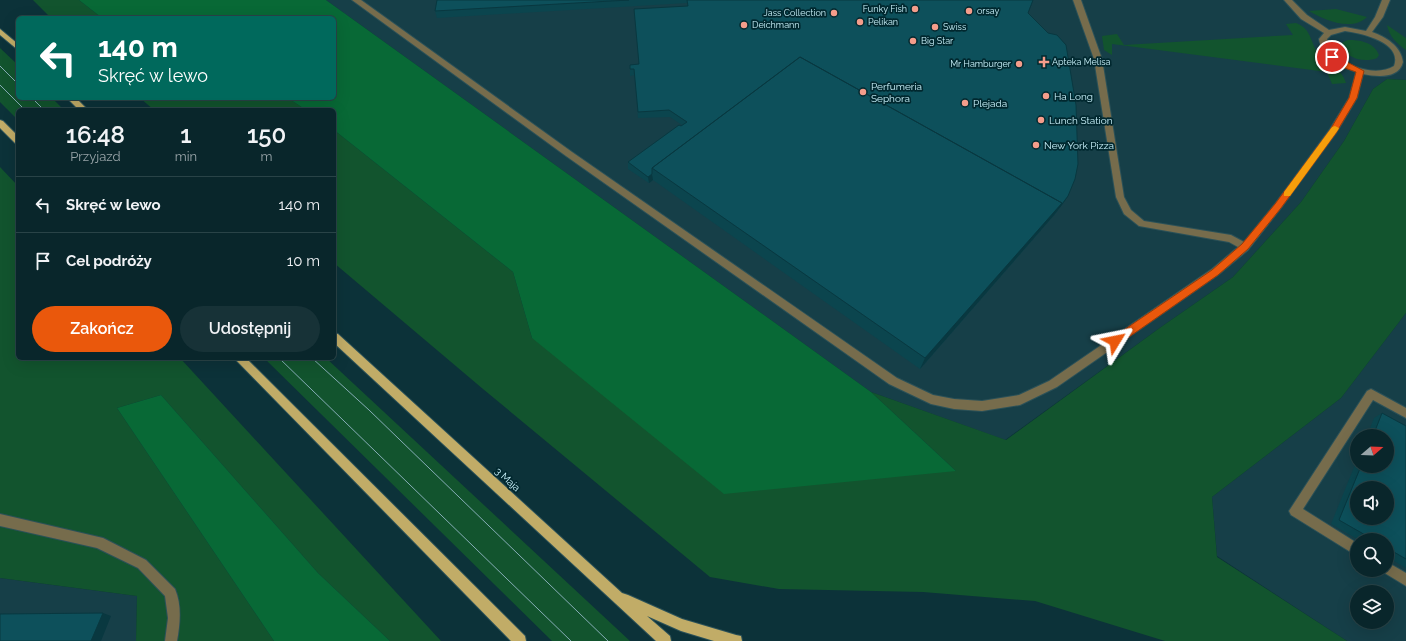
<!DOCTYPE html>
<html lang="pl">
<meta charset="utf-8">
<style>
body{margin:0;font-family:Raleway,sans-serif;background:#173237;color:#f1f3f6;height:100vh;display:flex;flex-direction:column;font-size:15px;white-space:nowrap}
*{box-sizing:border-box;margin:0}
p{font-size:13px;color:#99a5a9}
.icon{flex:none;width:22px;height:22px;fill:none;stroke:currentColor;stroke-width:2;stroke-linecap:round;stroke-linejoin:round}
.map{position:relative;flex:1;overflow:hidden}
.details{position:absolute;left:16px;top:108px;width:320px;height:252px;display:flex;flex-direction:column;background:#09262b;border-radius:6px;box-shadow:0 4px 16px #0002,0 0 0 1px #294347}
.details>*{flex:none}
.guide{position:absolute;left:16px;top:16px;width:320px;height:84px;border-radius:6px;box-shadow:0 4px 16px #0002,0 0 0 1px #294347;background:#00695c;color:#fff;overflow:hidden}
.needle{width:26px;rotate:71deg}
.buttons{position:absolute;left:1350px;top:429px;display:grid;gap:8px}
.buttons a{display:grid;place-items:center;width:44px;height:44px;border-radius:50%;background:#09262b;box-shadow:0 4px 16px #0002,0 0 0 1px #294347;font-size:20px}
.pin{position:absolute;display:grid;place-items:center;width:34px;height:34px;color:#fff;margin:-17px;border:2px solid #fff;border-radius:50%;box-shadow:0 1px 4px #0007}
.me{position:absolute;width:44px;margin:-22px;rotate:55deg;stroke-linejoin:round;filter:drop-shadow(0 0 3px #0008)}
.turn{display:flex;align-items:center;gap:14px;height:84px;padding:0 16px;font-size:18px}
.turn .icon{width:52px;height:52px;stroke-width:2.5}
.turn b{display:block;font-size:28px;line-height:34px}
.eta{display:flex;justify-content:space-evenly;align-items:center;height:68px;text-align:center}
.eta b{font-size:24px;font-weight:600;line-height:28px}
.action{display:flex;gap:8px;margin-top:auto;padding:8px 16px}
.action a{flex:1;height:46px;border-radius:24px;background:#ea580c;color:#fff;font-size:16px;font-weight:600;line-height:46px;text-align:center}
.action a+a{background:#173237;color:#f1f3f6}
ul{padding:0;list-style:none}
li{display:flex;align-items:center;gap:12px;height:56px;padding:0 16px;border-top:1px solid #294347}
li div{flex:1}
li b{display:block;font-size:15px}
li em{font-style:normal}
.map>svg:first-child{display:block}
.built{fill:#163f48;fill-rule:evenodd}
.green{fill:#12542e}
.forest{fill:#086936}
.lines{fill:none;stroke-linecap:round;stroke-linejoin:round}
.minor-casing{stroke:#2b5158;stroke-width:2}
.major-casing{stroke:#2b5158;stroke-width:2}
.minor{fill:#766c4c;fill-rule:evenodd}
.major{fill:#c1ac67;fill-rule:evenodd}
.tram{stroke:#86adb6;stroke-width:1}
.wall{fill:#0b454e}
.shaded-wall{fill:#093840}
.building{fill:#0d505b;stroke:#093840;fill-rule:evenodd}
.route{fill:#ea580c;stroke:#983908}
.slow{fill:#f59e0b}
.poi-dot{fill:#f49d8b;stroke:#01282f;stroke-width:1.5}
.labels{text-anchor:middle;stroke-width:3.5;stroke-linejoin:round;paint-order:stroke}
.far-poi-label{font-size:9px;fill:#cbf3fc;stroke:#01282f;text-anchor:start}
.poi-label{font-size:10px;fill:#cbf3fc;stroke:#01282f;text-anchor:start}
.street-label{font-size:10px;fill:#cbf3fc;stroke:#01282f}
</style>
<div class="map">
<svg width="1406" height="641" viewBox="0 0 1406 641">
<rect width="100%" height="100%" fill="#0c3239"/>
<path class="built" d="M326,0H1406V80L1387,79L1373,89L1344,141L1301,202L1233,277L1161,327L1005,440L871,392Z
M1406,313V641H1347L1217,556L1212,497L1341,398ZM1357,436H1387V466H1357ZM1357,488H1387V518H1357ZM1357,540H1387V570H1357ZM1357,592H1387V622H1357Z
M0,578L137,596L136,641H0Z"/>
<path class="green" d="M33,0H79L102,18H51Z
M1336,9L1367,17C1352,32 1324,20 1309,11Z
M1296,23C1310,28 1310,39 1316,50C1324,63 1342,67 1346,83L1332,84L1327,72L1112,44V55L1104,50L1102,36L1117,34L1124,45L1293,35L1286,24Z
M1387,25L1406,38V50C1397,44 1389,36 1387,25Z
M1348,40C1360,40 1374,42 1379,55L1377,58C1365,63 1346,59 1341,45L1343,42Z
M0,48L18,65V98H52L64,110H18V120L0,102Z
M1387,79L1406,80V313L1341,398L1212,497L1217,557L1347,641H1165L1035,601L923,592L779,589L710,577L483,389L334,263V130L513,272L532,338L956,471L871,392L1006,440L1161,327L1233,277L1301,202L1344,141L1373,89Z
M140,98H288L306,110H154Z
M0,167L18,186V358H180L441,641H390L318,573L161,395L117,408L274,641H136L137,596L0,578Z
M264,358H326L630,641H552Z"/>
<path class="forest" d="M79,0H326L871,392L956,471L724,494L532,338L513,272L334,130V110H306L288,98H334V18H102Z
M161,395L318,573L390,641H274L117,408Z"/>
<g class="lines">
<defs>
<path id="minor" d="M352,0H361L572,152L897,378L933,395L954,399L982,401L1019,395L1049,381L1212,269L1238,247L1229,242L1139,226L1124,214L1116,197L1094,59L1073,0H1081L1102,59L1124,197L1131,210L1144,221L1231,235L1244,242L1275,204L1330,129L1349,98L1356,72C1340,66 1322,58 1319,39L1324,33L1301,19L1284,0H1292L1307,15L1329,30L1345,27L1366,31L1375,17L1382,0H1390L1383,17L1372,32C1386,37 1401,46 1403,62C1399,79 1377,77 1363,74L1357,98L1336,133L1281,208L1248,250L1218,275L1057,387L1020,405L982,411L954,409L931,404L889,384L566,156ZM1345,31C1360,33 1403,42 1394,66C1374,79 1331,63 1327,39L1331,35Z
M1371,389L1406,408V418L1373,400L1303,509L1357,543V556L1291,515L1289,511L1367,391Z
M0,514L103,538L146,560L175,589C182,605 180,624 177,641H165L168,618L165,596L138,568L97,548L0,526Z
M1387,562L1406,573V586L1383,572L1382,570H1387Z"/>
<path id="major" d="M0,29L18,44V50L0,35Z
M67,98H76L88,110H79Z
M0,120L3,121L18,136V144L15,143L0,128Z
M334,333L338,334L622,593L628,595L682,619L736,635L741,636L742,641H714L681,631L647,616L670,636L671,641H656L334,343Z
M234,358H246L525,636L526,641H511Z"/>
</defs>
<use href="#minor" class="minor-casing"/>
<use href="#major" class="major-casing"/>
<use href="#minor" class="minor"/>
<use href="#major" class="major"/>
<path class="tram" d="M0,66L18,84
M0,85L25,110
M32,98L44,110
M279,358L571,641
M312,358L369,410L608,641"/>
</g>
<path class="wall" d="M437,0H1033L1028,13L1068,196L1064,202L1055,214L920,369L653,180L649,183L628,169V162L682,125L670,117L638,118L635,75L630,76V69L639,64L687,6V3L437,18L435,11Z
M1382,413L1406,426V568L1387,557V540H1359L1331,524L1357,460V466H1387V436H1367L1374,418Z"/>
<path class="shaded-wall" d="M652,174L653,180L649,183L648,177Z
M1068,196L1064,202L1055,214L920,369L925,358Z
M103,613L111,616L101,641H91Z"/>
<path class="building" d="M437,0H629L435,11Z
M687,0H1033L1028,13L1048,33L1057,35L1066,45L1076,105L1078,164L1075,179L1068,196L1059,208L1062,203L800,57L652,168V174L648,177L628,162L679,125L681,126L687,122L669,110L638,112L634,69H630V65L639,64L634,9L688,6Z
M800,57L1062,203L925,358L652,168Z
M1382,413L1406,426V559L1387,548V540H1374L1339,520L1361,466H1387V436H1373ZM1357,488H1387V518H1357Z
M103,613L91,641H0V614Z"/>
<path class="route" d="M1329,55H1334L1364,71L1357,98L1336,133L1281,208L1248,249L1218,275L1119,344H1112V338L1212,270L1242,244L1275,204L1330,130L1349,98L1356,72L1342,67L1329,58Z"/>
<path class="slow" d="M1335,126L1339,128L1338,130L1290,196H1284V192L1332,127Z"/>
<g class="poi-dot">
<circle cx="915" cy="9" r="4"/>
<circle cx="969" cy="11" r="4"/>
<circle cx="834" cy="13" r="4"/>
<circle cx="860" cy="22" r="4"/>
<circle cx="744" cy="25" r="4"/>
<circle cx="935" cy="27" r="4"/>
<circle cx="913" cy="41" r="4"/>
<path d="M1042 56h4v4h4v4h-4v4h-4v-4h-4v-4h4z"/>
<circle cx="1019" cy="64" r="4"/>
<circle cx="863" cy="92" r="4"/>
<circle cx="1046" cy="96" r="4"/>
<circle cx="965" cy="103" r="4"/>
<circle cx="1041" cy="120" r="4"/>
<circle cx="1036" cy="145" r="4"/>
</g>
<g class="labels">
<g class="far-poi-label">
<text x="907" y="12" text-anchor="end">Funky Fish</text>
<text x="977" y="14">orsay</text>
<text x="826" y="16" text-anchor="end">Jass Collection</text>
<text x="868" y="25">Pelikan</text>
<text x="752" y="28">Deichmann</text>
<text x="943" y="30">Swiss</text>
<text x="921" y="44">Big Star</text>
<text x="1052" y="65">Apteka Melisa</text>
<text x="1011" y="67" text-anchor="end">Mr Hamburger</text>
</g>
<g class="poi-label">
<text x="871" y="90">Perfumeria<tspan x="871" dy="12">Sephora</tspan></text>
<text x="1054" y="100">Ha Long</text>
<text x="973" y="107">Plejada</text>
<text x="1049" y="124">Lunch Station</text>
<text x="1044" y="149">New York Pizza</text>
</g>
<g class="street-label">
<text transform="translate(508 479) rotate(42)" y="4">3 Maja</text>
</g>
</g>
</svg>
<div class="buttons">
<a><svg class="needle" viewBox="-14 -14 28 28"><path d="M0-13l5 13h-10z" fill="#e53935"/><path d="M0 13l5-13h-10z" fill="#99a5a9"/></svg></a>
<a><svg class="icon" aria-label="sound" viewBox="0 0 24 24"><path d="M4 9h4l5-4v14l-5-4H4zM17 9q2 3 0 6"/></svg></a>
<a><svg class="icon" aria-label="search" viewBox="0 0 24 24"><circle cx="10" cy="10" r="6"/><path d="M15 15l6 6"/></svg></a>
<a><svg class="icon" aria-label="layers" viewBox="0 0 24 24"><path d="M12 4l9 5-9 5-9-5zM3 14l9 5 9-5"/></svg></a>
</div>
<div class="pin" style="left:1332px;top:57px;background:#d93025"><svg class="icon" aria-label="arrive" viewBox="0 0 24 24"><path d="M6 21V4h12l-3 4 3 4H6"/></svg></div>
<svg class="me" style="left:1115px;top:341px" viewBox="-20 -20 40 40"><path d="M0-17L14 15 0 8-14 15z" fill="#ea580c" stroke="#fff" stroke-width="4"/></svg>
<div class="guide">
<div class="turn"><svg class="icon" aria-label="left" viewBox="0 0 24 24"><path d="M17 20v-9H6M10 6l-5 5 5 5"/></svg><div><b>140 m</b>Skręć w lewo</div></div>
</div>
<section class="details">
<div class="eta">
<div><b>16:48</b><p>Przyjazd</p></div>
<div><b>1</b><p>min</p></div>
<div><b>150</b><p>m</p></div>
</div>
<ul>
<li><svg class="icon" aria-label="left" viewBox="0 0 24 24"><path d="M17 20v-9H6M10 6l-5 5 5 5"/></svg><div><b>Skręć w lewo</b></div><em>140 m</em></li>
<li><svg class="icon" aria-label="arrive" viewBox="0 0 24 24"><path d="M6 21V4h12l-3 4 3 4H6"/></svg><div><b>Cel podróży</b></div><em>10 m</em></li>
</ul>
<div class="action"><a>Zakończ</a><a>Udostępnij</a></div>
</section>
</div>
